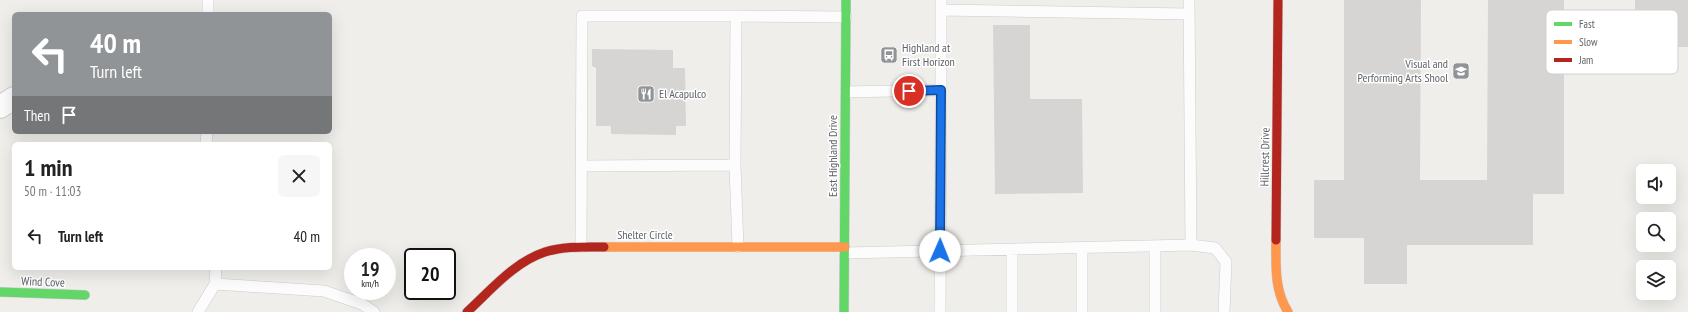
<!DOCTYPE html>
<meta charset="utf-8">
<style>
body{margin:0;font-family:"PT Sans Narrow",sans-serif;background:#f6f6f6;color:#222;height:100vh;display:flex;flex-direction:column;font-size:15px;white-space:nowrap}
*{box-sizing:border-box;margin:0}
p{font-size:13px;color:#767676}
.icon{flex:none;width:22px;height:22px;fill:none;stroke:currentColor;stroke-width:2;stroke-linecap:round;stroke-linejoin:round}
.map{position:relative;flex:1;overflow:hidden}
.panel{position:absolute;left:12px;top:142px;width:320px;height:128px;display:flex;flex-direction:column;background:#fff;border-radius:6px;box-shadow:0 4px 16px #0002}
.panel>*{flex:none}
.banner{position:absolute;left:12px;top:12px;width:320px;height:122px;border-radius:6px;box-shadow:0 4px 16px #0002;background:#919496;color:#fff;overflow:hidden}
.tools{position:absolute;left:1636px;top:164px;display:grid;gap:8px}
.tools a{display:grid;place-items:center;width:40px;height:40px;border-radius:6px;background:#fff;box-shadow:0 4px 16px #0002;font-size:20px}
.speed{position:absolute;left:344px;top:248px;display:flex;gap:8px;font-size:20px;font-weight:700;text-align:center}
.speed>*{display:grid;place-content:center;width:52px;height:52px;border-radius:50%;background:#fff;box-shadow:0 4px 16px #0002;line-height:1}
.speed small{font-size:10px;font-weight:400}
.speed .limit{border:2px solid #111;border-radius:6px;background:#fff;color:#111}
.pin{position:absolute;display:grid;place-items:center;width:34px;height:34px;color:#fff;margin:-17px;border:2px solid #fff;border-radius:50%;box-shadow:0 1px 4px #0007}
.me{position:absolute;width:44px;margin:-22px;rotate:1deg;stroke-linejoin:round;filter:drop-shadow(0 0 3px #0008)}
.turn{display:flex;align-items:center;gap:14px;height:84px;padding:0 12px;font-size:18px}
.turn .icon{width:52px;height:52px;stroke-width:2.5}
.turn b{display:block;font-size:28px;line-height:34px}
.then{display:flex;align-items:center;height:38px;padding:0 12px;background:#0003;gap:8px;font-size:15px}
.round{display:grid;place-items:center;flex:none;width:42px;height:42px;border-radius:6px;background:#f6f6f6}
.head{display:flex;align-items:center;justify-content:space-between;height:68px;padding:0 12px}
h1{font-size:24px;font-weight:700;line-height:30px}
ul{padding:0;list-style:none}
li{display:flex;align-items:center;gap:12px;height:52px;padding:0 12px}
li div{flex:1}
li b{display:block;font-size:15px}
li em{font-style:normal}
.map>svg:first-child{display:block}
.building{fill:#d6d5d3}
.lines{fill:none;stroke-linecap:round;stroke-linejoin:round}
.lane-casing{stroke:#cbcccc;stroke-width:12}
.street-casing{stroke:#cbcccc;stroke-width:24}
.fast-casing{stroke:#cacacb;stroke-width:10}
.slow-casing{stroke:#cacacb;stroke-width:10}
.jam-casing{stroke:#cacacb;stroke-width:10}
.lane{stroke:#fdfcfc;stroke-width:11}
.street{stroke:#fdfcfc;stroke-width:22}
.fast{stroke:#63d668;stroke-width:9}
.slow{stroke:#ff974d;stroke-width:9}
.jam{stroke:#b3261e;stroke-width:9}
.route-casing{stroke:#114b97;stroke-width:10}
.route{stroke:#1a73e8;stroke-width:7}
.labels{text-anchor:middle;stroke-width:3;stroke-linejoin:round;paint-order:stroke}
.poi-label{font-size:12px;fill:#5f6368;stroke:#fff;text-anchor:start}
.street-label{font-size:12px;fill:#5f6368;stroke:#fff}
.key{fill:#fff;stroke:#cfd0d2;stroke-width:1}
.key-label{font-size:11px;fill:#5f6368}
</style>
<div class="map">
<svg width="1688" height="312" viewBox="0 0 1688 312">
<rect width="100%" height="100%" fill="#efeeea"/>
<path class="building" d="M1344,0H1421L1420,180H1487L1488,0H1564V194H1533V245H1407V284H1364V238H1314V180H1344Z
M1635,0H1688V47H1635Z
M993,25H1030V99H1082L1083,193L995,194Z
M592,49L673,50V68H685L686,126H676V135L611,134V126H596V68L592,66Z"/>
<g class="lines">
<defs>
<path id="lane" d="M941,10L1189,14
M208,14V0
M846,92L941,90V0
M206,144L207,132
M582,166L735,165
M1191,245L1215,248L1226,262L1224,312
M1155,246V312
M581,247L582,16H736
M738,247L735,165L736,16L846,17
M1012,250V312
M845,253L1191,245L1189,0
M215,284L216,268
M198,312L215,284L324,291L362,304L374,312
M940,312L941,90
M1082,312V248"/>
<path id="street" d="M0,107L14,98"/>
<path id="fast" d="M0,292L85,295
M844,312L846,0"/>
<path id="slow" d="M1276,240C1276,265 1274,290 1288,312
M604,247H845"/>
<path id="jam" d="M1276,240L1278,0
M467,312C490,291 514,262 545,252C564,246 584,247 604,247"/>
</defs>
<use href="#lane" class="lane-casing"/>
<use href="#street" class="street-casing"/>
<use href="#fast" class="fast-casing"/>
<use href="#slow" class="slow-casing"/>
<use href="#jam" class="jam-casing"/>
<use href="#lane" class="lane"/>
<use href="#street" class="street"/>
<use href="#fast" class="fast"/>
<use href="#slow" class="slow"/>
<use href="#jam" class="jam"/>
</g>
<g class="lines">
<defs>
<path id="route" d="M909,91L941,90L940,251"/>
</defs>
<use href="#route" class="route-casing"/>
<use href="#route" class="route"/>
</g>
<defs>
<symbol id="bus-square" viewBox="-11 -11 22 22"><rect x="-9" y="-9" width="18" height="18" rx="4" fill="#919496" stroke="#fff"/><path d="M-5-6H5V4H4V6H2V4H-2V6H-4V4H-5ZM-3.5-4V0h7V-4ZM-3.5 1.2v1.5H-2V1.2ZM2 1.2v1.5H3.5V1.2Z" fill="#fff"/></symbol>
<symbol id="school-square" viewBox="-11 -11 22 22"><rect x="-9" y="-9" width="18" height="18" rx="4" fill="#919496" stroke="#fff"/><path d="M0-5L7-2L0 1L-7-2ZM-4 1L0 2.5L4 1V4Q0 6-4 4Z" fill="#fff"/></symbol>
<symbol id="restaurant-square" viewBox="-11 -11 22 22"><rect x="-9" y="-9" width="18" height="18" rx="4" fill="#919496" stroke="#fff"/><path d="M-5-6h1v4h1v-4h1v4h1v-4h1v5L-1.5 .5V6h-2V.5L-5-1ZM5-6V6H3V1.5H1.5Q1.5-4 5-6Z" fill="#fff"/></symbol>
</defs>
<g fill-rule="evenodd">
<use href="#bus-square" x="879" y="45" width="20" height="20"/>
<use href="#school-square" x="1451" y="61" width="20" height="20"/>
<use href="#restaurant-square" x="636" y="84" width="20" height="20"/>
</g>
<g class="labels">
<g class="poi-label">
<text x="902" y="52">Highland at<tspan x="902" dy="14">First Horizon</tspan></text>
<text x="1448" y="68" text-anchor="end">Visual and<tspan x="1448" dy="14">Performing Arts Shool</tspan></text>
<text x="659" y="98">El Acapulco</text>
</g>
<g class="street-label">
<text transform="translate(833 156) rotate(-90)" y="4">East Highland Drive</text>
<text transform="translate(1265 157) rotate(-89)" y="4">Hillcrest Drive</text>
<text x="645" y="239">Shelter Circle</text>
<text transform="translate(43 282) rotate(2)" y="4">Wind Cove</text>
</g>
</g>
<rect x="1546" y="10" width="132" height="64" rx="6" class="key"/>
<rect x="1554" y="22" width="18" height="4" fill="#63d668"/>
<rect x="1554" y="40" width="18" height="4" fill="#ff974d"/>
<rect x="1554" y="58" width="18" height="4" fill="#b3261e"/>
<g class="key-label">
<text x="1579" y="28">Fast</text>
<text x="1579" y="46">Slow</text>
<text x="1579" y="64">Jam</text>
</g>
</svg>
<div class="tools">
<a><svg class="icon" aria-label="sound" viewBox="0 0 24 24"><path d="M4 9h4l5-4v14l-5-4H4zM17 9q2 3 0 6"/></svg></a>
<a><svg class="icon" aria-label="search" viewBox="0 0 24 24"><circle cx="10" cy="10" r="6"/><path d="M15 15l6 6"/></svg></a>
<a><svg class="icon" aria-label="layers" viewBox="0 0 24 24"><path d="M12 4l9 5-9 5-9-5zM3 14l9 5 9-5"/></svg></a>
</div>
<div class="speed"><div>19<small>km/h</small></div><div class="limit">20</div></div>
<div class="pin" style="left:909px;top:91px;background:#d93025"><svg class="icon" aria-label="arrive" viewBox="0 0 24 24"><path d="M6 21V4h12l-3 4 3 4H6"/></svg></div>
<svg class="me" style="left:940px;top:251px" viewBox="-20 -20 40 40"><circle r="19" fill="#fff"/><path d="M0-13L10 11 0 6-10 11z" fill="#1a73e8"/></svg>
<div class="banner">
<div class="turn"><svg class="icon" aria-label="left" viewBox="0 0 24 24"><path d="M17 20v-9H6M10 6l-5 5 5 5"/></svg><div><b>40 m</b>Turn left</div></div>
<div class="then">Then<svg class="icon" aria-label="arrive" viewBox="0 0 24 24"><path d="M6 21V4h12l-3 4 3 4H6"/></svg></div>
</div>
<section class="panel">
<div class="head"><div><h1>1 min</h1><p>50 m · 11:03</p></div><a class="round"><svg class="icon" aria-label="close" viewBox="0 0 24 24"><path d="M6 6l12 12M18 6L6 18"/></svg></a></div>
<ul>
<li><svg class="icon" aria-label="left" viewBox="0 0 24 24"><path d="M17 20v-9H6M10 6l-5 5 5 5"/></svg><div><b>Turn left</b></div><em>40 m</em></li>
</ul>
</section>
</div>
